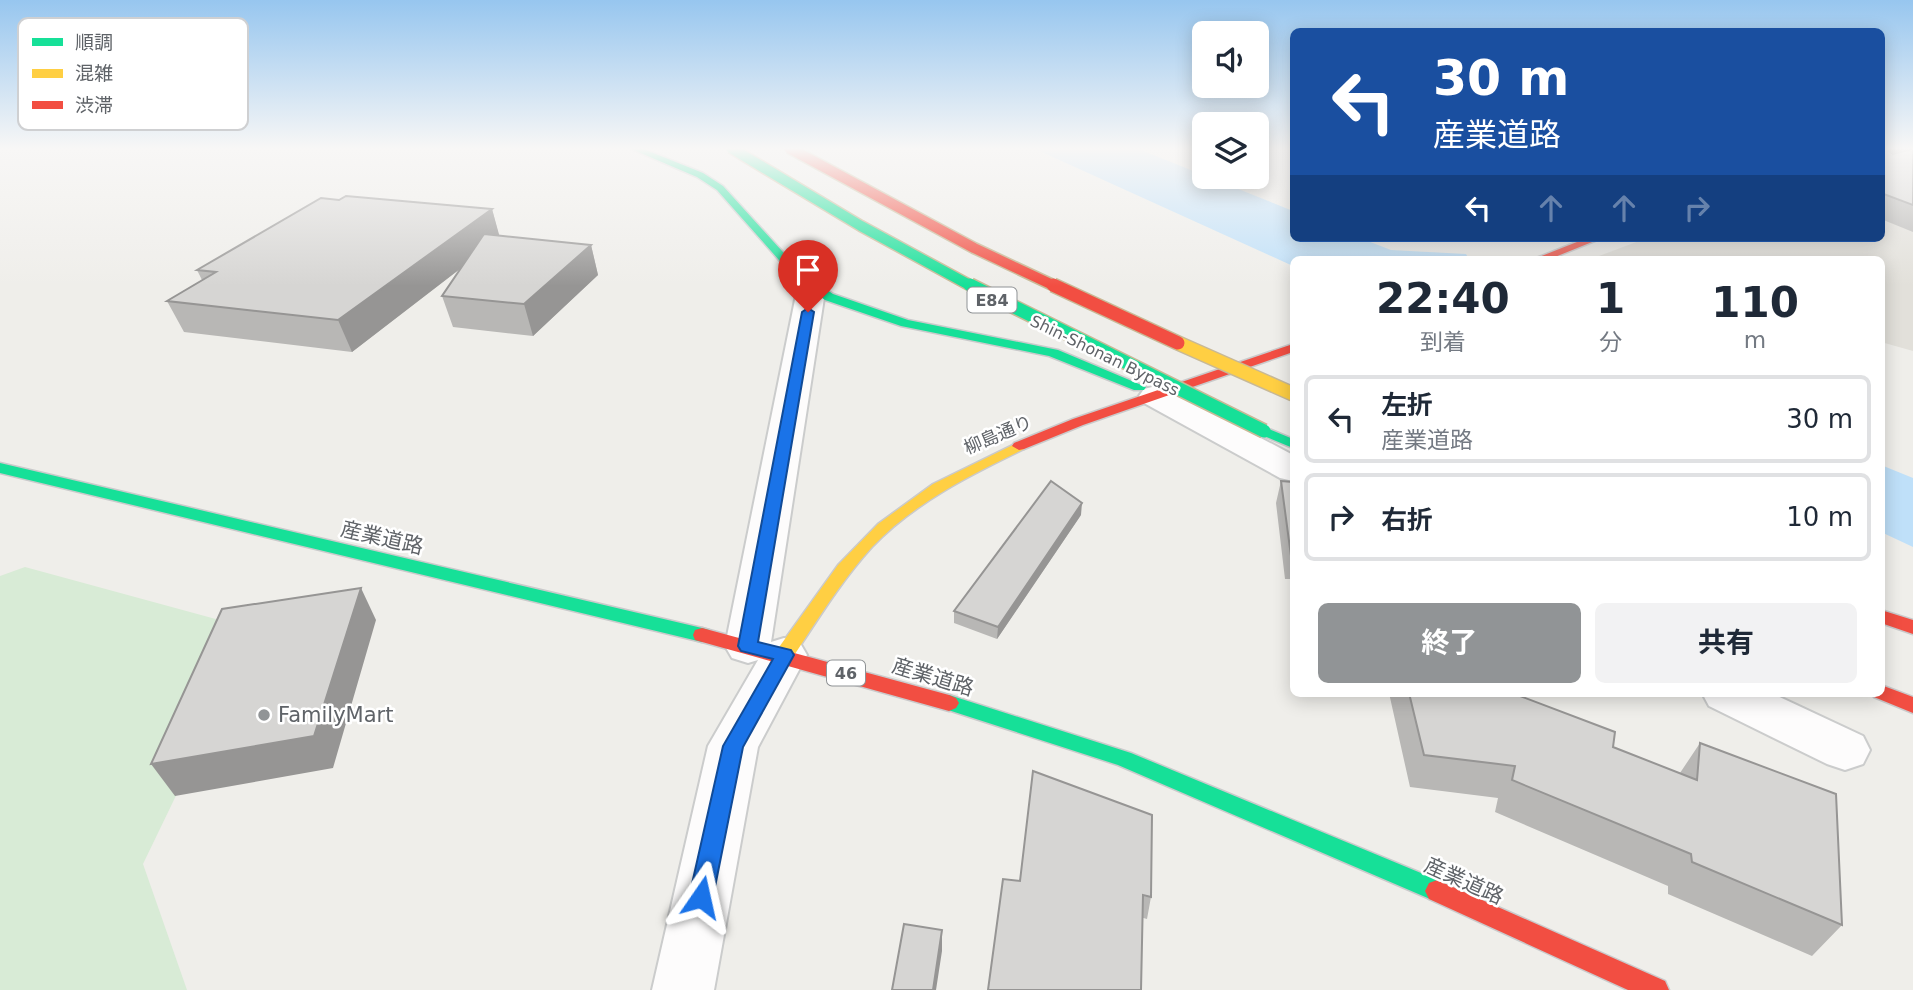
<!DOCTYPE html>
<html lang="ja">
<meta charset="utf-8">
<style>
body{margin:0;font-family:"DejaVu Sans","Noto Sans JP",sans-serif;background:#f2f2f3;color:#1f2937;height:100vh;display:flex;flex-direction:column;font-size:26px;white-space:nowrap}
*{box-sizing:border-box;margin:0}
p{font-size:23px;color:#747a83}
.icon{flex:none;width:38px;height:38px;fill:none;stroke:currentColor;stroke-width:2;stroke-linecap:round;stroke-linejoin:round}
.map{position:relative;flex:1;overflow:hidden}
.drawer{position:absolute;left:1290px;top:256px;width:595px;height:441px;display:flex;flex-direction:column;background:#fff;border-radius:10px;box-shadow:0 4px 18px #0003}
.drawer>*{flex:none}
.banner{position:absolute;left:1290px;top:28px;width:595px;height:214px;border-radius:10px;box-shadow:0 4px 18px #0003;background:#1a4fa0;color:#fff;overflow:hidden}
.fabs{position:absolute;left:1192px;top:21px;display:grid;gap:14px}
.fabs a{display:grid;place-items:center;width:77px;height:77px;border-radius:10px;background:#fff;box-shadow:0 4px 18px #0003;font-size:35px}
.pin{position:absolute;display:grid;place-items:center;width:60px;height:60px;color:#fff;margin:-72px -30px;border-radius:50% 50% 50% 0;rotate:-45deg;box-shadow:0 0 7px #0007}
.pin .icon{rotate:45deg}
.me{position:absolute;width:77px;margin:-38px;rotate:11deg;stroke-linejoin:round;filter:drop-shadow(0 0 5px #0008)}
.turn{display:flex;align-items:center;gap:24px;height:147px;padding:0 28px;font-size:32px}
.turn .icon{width:91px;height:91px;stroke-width:2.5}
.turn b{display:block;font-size:49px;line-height:60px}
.lanes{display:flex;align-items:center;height:66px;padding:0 28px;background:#0003;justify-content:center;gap:35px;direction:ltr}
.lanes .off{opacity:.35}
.eta{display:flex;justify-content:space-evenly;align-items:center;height:119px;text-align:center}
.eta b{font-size:42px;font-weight:700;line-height:49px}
.action{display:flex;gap:14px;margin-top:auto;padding:14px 28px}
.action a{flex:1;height:80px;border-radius:10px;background:#919496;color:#fff;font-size:28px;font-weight:700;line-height:80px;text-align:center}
.action a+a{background:#f2f2f3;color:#1f2937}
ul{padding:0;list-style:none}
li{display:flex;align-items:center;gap:21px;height:88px;margin:0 14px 10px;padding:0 14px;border:4px solid #e0e1e3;border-radius:10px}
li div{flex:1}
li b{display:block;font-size:26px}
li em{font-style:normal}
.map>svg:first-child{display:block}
.education{fill:#e2e0da}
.green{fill:#d8ebd6}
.water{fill:#bfe0f9}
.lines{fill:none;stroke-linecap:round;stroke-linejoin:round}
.street-casing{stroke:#cbcccc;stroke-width:4}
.fast-casing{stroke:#cacacb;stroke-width:3}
.slow-casing{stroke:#cacacb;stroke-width:3}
.jam-casing{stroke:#cacacb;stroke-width:3}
.street{fill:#fdfcfc;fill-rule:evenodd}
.fast{fill:#16e098;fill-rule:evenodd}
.slow{fill:#ffcf43;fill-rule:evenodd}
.jam{fill:#f24e42;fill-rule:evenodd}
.fast-bridge-far1-casing{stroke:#c8b996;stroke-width:13;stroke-linecap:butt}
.fast-bridge-casing{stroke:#c8b996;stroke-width:16;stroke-linecap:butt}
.slow-bridge-casing{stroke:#c8b996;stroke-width:16;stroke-linecap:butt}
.jam-bridge-far1-casing{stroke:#c8b996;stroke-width:13;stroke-linecap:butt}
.jam-bridge-casing{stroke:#c8b996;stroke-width:16;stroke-linecap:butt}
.fast-bridge-far1{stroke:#16e098;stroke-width:10}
.fast-bridge{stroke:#16e098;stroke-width:13}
.slow-bridge{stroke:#ffcf43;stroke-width:13}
.jam-bridge-far1{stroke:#f24e42;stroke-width:10}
.jam-bridge{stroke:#f24e42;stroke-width:13}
.wall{fill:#b8b7b5}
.shaded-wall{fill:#969594}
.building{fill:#d6d5d3;stroke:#969594;stroke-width:2}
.route{fill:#1a73e8;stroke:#114b97;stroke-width:2}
.poi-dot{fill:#919496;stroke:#fff;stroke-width:2.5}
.labels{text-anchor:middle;stroke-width:5;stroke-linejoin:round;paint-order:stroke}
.shield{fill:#fff;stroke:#8f9295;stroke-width:2}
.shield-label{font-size:16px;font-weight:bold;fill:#5f6368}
.far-street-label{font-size:16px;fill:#5f6368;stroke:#fff}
.street-label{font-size:18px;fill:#5f6368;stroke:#fff}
.near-street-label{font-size:21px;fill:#5f6368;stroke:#fff}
.near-poi-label{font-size:21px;fill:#5f6368;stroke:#fff;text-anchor:start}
.key{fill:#fff;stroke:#cfd0d2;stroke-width:2}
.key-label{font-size:19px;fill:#5f6368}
</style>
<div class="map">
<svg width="1913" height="990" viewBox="0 0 1913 990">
<rect width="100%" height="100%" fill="#efeeea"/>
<path class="education" d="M1913,172V351L1881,342V259H1591L1647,238H1881V178Z"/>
<path class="green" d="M25,567L256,630L143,864L187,990H0V576Z"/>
<path class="water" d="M1033,148H1136L1293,211V238H1360L1391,250L1466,254L1469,259H1293V266Z
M1881,465L1913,478V547L1881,532Z"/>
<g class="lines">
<defs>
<path id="street" d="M812,276L822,279L826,285L771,642L784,638L800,643L807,655L758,747L714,990H652L708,746L758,660L748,663L732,658L725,646L798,285L802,279Z
M1156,386L1168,389L1293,455V481L1280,478L1144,403L1139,396L1144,389Z
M1702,693H1771L1863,736L1870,750L1863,764L1845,770L1827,764L1709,706Z"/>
<path id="fast" d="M629,148H641L703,173L723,186L802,273L833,294L908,320L1058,350L1146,387L1144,390H1134L1049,356L901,326L825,300L794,277L717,190L697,177Z
M1264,427L1293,439V448L1259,434L1257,431Z
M0,463L702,628L709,630L711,635L709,640L702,642L0,473Z
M949,695L1131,753L1445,883L1449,891L1445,899L1437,902L1118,765L942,708L939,703L942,698Z"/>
<path id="slow" d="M1019,442L1024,443L1026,446L1024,449C970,475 914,503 872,547C841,581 816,622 791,660L784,662L777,660L775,655L777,650L838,565L878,524L933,484Z"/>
<path id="jam" d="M1587,238H1602L1550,259H1534Z
M1293,344V352L1083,425L1024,449L1019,450L1012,446L1014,443L1073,419Z
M1881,610L1913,620V634L1881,623Z
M702,628L949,695L956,698L959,703L956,708L949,711L695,640L693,635L695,630Z
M1881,685L1913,697V713L1874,697L1872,693H1881Z
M1437,880L1665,981L1669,990H1628L1429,899L1425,891L1429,883Z"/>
</defs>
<use href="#street" class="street-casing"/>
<use href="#fast" class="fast-casing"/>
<use href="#slow" class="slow-casing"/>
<use href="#jam" class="jam-casing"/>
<use href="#street" class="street"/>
<use href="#fast" class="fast"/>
<use href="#slow" class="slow"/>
<use href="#jam" class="jam"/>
<defs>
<path id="fast-bridge-far1" d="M731,148L861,226L973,287"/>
<path id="fast-bridge" d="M970,285L1264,431"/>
<path id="slow-bridge" d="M1178,343L1293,394"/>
<path id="jam-bridge-far1" d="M789,148L974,248L1057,287"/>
<path id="jam-bridge" d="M1053,285L1178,343"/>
</defs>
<use href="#fast-bridge-far1" class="fast-bridge-far1-casing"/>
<use href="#fast-bridge" class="fast-bridge-casing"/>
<use href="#slow-bridge" class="slow-bridge-casing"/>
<use href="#jam-bridge-far1" class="jam-bridge-far1-casing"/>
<use href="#jam-bridge" class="jam-bridge-casing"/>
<use href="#fast-bridge-far1" class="fast-bridge-far1"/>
<use href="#fast-bridge" class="fast-bridge"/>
<use href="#slow-bridge" class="slow-bridge"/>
<use href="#jam-bridge-far1" class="jam-bridge-far1"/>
<use href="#jam-bridge" class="jam-bridge"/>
</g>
<path class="wall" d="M1881,148H1912L1892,153L1913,149V232L1881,219Z
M492,209L499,236L591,245L598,275L533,336L453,327L442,296L460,269L352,352L184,332L167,301L202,280L197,270Z
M1281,481L1293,482V579H1285L1276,503Z
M1081,515L997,639L954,623V611Z
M1389,693H1519L1520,696L1613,747L1680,773L1700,743L1842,925L1812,956L1668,894V886L1495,812L1498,798L1410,787Z
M1003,879L1151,897L1147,919Z"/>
<path class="shaded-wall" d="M1884,148H1912L1881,156Z
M492,209L500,238L352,352L338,320Z
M591,245L598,275L533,336L524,304Z
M1082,503L1081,515L997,639L998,627Z
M361,588L376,620L333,768L175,796L151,764Z
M942,930V951L936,990H933Z"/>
<path class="building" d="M1881,148H1889V151L1893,154L1913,149V205L1881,193Z
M346,196L492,209L338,320L167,301L216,272L197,270L321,198L339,200Z
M484,234L591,245L524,304L442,296Z
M1051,481L1082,503L998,627L954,611Z
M1281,481L1293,482V556H1291Z
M361,588L314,736L151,764L222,609Z
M1409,693H1519L1520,696L1615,732L1613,747L1697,780L1700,743L1836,794L1842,925L1692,862L1691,854L1512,780L1515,766L1424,755Z
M1033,771L1152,815L1151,897L1143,895L1141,990H988L1003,879L1020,881Z
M904,924L942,930L933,990H892Z"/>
<linearGradient id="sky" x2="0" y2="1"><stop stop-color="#97c6ef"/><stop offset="0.52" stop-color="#f8f7f6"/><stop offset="1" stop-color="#f8f7f6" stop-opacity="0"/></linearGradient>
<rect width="1913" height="286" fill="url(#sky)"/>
<path class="route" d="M808,308L814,312L758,642L791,650L794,655L743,747L713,897L710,905L701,908L693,905L689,897L723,746L773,659L741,651L738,646L802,312Z"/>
<circle class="poi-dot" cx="264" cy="715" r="7"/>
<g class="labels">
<g class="shield">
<rect x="967.5" y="287.5" width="49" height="25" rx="5"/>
<rect x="827" y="660.5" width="38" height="25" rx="5"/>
</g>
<g class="shield-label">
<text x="992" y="306">E84</text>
<text x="846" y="679">46</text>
</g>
<g class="far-street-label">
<text transform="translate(1105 355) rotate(26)" y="6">Shin-Shonan Bypass</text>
</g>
<g class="street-label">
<text transform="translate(998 435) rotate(-23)" y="6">柳島通り</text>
</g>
<g class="near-street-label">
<text transform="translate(382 538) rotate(13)" y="7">産業道路</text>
<text transform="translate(933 677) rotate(17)" y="7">産業道路</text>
<text transform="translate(1464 881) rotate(24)" y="7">産業道路</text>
</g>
<g class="near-poi-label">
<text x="278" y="722">FamilyMart</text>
</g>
</g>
<rect x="18" y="18" width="230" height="112" rx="10" class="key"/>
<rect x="32" y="38" width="31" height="8" fill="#16e098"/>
<rect x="32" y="69" width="31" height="9" fill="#ffcf43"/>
<rect x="32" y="101" width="31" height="8" fill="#f24e42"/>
<g class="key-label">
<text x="75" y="49">順調</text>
<text x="75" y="80">混雑</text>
<text x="75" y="112">渋滞</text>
</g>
</svg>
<div class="fabs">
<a><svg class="icon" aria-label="sound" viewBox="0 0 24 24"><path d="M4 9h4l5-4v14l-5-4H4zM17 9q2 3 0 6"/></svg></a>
<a><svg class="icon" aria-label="layers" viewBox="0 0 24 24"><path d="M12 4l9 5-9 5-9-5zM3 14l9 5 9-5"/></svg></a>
</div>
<div class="pin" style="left:808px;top:312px;background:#d93025"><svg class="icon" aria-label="arrive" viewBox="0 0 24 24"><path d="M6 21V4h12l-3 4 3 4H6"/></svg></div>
<svg class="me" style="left:701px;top:897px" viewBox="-20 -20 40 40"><path d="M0-17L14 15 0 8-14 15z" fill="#1a73e8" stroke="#fff" stroke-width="4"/></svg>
<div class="banner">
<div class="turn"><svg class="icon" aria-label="left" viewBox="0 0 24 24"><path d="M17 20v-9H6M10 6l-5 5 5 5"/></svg><div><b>30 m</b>産業道路</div></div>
<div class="lanes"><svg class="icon" aria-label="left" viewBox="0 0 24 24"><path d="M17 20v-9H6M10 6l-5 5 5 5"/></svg><svg class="icon off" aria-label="ahead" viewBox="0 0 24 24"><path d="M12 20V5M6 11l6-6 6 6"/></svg><svg class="icon off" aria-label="ahead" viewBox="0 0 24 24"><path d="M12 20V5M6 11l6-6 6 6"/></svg><svg class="icon off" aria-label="right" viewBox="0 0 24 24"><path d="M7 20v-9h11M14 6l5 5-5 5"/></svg></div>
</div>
<section class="drawer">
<div class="eta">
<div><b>22:40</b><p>到着</p></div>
<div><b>1</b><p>分</p></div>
<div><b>110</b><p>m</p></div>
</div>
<ul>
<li><svg class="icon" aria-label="left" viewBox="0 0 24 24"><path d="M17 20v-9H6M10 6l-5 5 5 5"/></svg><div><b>左折</b><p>産業道路</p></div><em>30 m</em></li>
<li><svg class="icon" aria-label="right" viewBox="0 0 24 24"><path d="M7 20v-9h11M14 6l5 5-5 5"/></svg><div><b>右折</b></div><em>10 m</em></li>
</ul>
<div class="action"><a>終了</a><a>共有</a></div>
</section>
</div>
